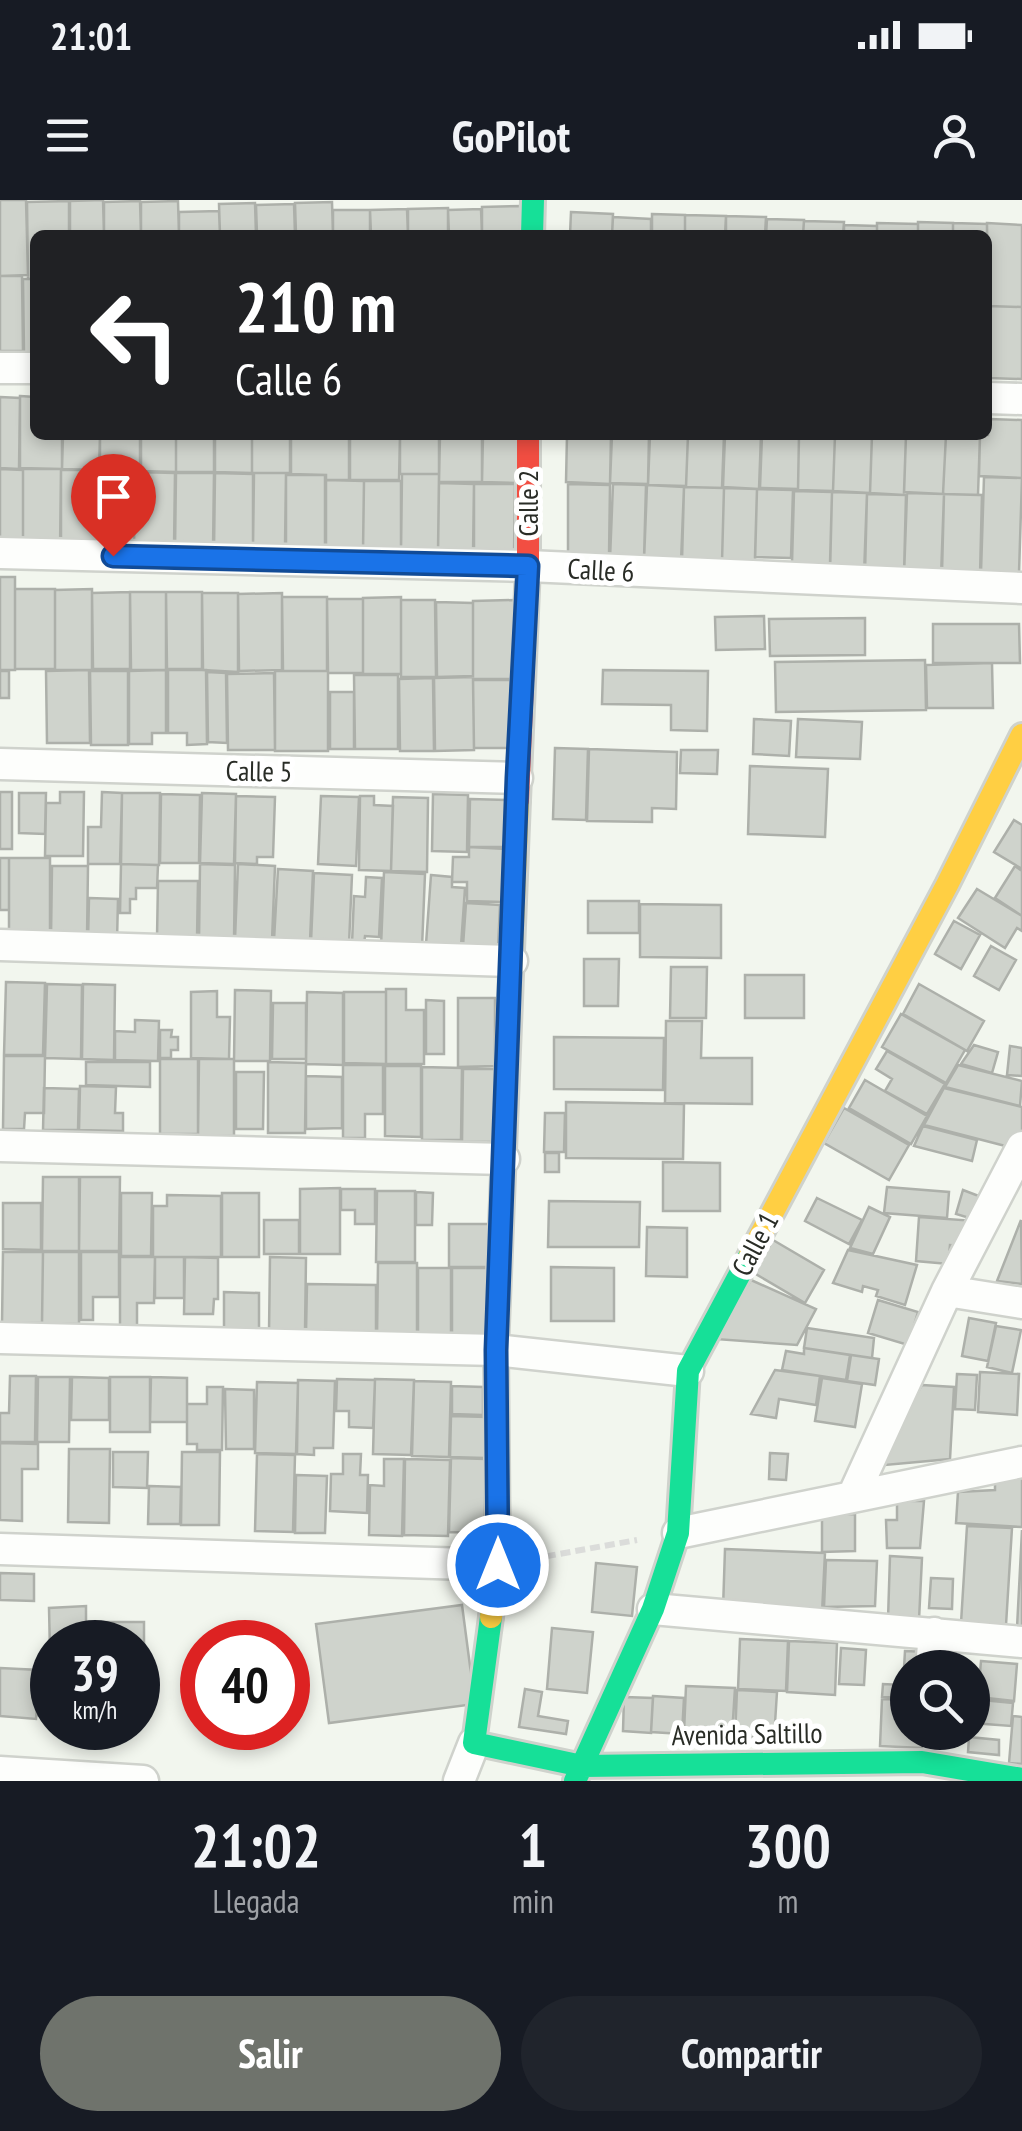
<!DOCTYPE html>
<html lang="es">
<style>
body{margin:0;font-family:"PT Sans Narrow",sans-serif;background:#20242c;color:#f1f3f6;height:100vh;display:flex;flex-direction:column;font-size:38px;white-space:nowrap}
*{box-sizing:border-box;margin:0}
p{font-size:32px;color:#9ea1a6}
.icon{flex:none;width:55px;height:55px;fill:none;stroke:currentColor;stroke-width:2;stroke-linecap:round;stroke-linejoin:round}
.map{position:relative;height:1581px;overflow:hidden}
.drawer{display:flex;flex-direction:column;background:#171b24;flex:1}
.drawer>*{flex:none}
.top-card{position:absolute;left:30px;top:30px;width:962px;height:210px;border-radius:15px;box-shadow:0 5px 15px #0003;background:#202124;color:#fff;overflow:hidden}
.fabs{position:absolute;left:890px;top:1450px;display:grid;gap:20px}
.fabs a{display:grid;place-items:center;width:100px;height:100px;border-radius:50%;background:#171b24;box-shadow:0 5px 15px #0003;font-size:50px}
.speed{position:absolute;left:30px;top:1420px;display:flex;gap:20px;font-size:50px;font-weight:700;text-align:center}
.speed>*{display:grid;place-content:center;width:130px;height:130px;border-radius:50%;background:#171b24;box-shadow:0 5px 15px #0003;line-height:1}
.speed small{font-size:25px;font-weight:400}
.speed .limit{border:15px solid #d22;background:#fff;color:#111}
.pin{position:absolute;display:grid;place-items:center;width:85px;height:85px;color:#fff;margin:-102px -42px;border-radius:50% 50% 50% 0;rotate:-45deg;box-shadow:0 0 10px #0007}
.pin .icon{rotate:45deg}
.me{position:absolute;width:110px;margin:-55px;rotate:0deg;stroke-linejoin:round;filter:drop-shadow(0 0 8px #0008)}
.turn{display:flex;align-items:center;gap:35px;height:210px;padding:0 40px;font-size:45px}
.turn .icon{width:130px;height:130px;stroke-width:2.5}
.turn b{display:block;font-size:70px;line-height:85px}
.eta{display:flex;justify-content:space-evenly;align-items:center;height:170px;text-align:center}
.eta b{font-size:60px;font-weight:800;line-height:70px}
.button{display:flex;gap:20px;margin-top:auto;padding:20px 40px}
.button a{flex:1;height:115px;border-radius:60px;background:#6f736c;color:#fff;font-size:40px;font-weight:800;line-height:115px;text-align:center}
.button a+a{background:#20242c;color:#f1f3f6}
.status{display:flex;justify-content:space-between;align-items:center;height:70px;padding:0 50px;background:#171b24;direction:ltr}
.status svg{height:28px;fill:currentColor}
header{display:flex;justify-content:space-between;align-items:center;height:130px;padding:0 40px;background:#171b24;font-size:45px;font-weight:800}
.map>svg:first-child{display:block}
.building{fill:#cfd3cc;stroke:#adb0aa;stroke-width:2.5}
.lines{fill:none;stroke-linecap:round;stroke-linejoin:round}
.street-casing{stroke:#cfd2cc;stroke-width:35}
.fast-casing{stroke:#cfd2cc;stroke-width:28}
.slow-casing{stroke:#cfd2cc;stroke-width:28}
.jam-casing{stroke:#cfd2cc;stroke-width:28}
.path{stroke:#dbdcda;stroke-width:6;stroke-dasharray:10 5;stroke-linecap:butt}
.street{stroke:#fdfefc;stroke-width:30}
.fast{stroke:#16e098;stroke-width:22}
.slow{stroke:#ffcf43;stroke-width:22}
.jam{stroke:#f24e42;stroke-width:22}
.route-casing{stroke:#114b97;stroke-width:25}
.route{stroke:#1a73e8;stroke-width:18}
.labels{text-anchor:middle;stroke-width:10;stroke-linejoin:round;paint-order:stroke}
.street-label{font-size:28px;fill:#292c26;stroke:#fff}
</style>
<div class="status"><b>21:01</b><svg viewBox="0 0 49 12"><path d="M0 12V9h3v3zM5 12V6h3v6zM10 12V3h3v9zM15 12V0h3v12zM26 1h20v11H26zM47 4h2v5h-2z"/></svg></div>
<header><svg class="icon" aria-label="menu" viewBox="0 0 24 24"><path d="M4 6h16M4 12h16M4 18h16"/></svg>GoPilot<svg class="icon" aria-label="person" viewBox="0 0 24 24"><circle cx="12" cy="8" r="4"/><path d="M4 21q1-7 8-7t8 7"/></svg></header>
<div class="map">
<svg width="1022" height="1581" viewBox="0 0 1022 1581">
<rect width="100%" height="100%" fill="#f2f6ee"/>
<path class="building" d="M0,0H26L28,75L0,76Z
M103,0L104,35H70V1Z
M69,1V35H35V79H28L27,2Z
M140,1L141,35H104V2Z
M178,1L179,35H141V2Z
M332,2L333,35H296L295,3Z
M255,3L256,35H220L219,4Z
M294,4L295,35H257L256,5Z
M521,6V35H482V7Z
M448,8V35H408V9Z
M407,9L408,35H371L370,10Z
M481,9L482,35H449L448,10Z
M333,10H370V35H333Z
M219,11L220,35H179V12Z
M571,12L613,14L612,35H570Z
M652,14L685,15V35H652Z
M685,15L726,16L725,35H685Z
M726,16L766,17L765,35H726Z
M613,17L651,19V35H612Z
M767,19L804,20L803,35H766Z
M804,21L844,22L843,35H803Z
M918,22L953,23V35H918Z
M877,23L918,24V35H877Z
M953,23L987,24V35H953Z
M987,23L1022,25V107L988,106Z
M844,25L877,26V35H844Z
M0,76H22L23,151H0Z
M23,79H35V152L24,153Z
M988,106L1022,107V179L988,178Z
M20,196L35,197V235H62V269L20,268Z
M0,197L20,198L19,269L0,268Z
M988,219L1022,220V278L979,276L980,235H988Z
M63,235H100L99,270L62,269Z
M100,235H140V272H100Z
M141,235H176V272L141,271Z
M176,235H214V272H176Z
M215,235H252V273L215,272Z
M252,235H290V273H252Z
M291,235H349V280H326V275L291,274Z
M350,235H400L399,280H350Z
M400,235H439V274H400Z
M440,235H482V282H439Z
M483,235H518L517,283L482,282Z
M567,235H611L610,284L566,282Z
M612,235H649L648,284L610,283Z
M650,235H688L686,286L648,285Z
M688,235H724L722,288L686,287Z
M725,235H761L759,289L723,287Z
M762,235H799L798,289L760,288Z
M799,235H835L833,291L798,290Z
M835,235H872L870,293L833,291Z
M872,235H906L904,295L870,293Z
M906,235H946L943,294L904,292Z
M946,235H980L978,295L943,294Z
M0,269L23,270V346L0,345Z
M23,269H61L60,349H23Z
M61,270H98L97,348H61Z
M99,272H135L134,346H98Z
M135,272L175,273L174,348L134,347Z
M176,273H214L213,350H175Z
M215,273L253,274V351L214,350Z
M254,273H286L285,347H253Z
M402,274H439L438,353L401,352Z
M286,275H325V351L286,350Z
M984,277L1022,278L1019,373L981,372Z
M326,280L364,281L363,350H326Z
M364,281H401V353L363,352Z
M439,283L474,284L473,355H438Z
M474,284H515L514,356H474Z
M568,284L610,285L609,357H568Z
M613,284L646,285L644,360L610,359Z
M647,285L684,287L681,362L644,361Z
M684,287L724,288L722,362L682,361Z
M724,288L757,289L755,363L722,362Z
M757,289L793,290L791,358L755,357Z
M794,291L832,292L830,364L792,363Z
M832,292L867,293L864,375L830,374Z
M907,293L944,294L941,377L904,376Z
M867,294L906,295L904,374L865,373Z
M944,294L982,295L980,375L942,373Z
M0,377H15V470H0Z
M15,389H55V469H15Z
M92,389V470H55V390Z
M130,392H166V470H131Z
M130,392V469H93L92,393Z
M166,392H202V469H167Z
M202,393H238V472L203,470Z
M282,393V470L239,471L238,394Z
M282,397H327V471H283Z
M401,397V474H363V398Z
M327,399H363V473H328Z
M401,400H435L436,477H401Z
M515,400V479H473V401Z
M436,402L473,403V476L437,477Z
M764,416L765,449L716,450L715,417Z
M865,418V455L770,456L769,419Z
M933,424H1019L1020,463H933Z
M925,460L926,510L776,512L775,462Z
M992,463L993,508H927L926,465Z
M89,470L90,543H47L46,471Z
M166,470V533H152V544H129V471Z
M168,470H206L207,544L187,545V533H168Z
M603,470L708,471L707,531L671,530V505L602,504Z
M0,471H9V498H0Z
M90,471H128V545H91Z
M275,471H328V551H275Z
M207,472L226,473L227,543L208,542Z
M274,473L275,550H228L227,474Z
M354,475H398V549H355Z
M473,477L474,550L435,551L434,478Z
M433,478L434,551H400L399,479Z
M473,480H512L513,548H474Z
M330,492H354V549H330Z
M754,519L791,521L789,556L753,554Z
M798,519L862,522L860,559L796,557Z
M555,548L588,549L586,620L553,619Z
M589,549L677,552L676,609L652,608V622L587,621Z
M681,550H718L717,574L680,573Z
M750,566L828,569L825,637L748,634Z
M0,592H12V649H0Z
M60,592H84L83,656H45L46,603H60Z
M102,592L122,593L120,664H88V627H101Z
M19,593H46L45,634L19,633Z
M122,593H160L159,665L121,664Z
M202,593L236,594L234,664L200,663Z
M161,594L200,595L199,663H160Z
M433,594L468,595L467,652L432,651Z
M236,596L275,597L273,657H257V664L235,663Z
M321,596L359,597L356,666L318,664Z
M360,596H374V605L393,606L391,671L359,670Z
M393,597L428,598L427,672L391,671Z
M470,599L507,600L506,647H469Z
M1014,620L1022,625V669L994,652Z
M469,647L506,649L504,702L467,701V682H452L453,657H469Z
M0,658H9V710H0Z
M9,658H50V737L9,736Z
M121,664L158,665L157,688H136V699H130V713H120Z
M200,664L235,665L234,742L199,741Z
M238,664L275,666L272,740L235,739Z
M52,666H88L87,738L51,737Z
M1015,666L1022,671V716L995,698Z
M278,669L313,671L310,741L274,740Z
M384,672L425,674L422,748L381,747Z
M314,673L352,675L349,744L311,742Z
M431,675L452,677V687L465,688L461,746L426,744Z
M366,677L382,678L379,737L365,736L364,744H352L354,696L365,697Z
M158,681H198L197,739L157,738Z
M977,689L1022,716V731L1017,728L1005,748L958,718Z
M89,698L118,699L117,741H88Z
M588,701H639V733H588Z
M466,703L500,705L498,748L463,746Z
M640,704L721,705V758L640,757Z
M954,721L980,735L961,769L935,754Z
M991,746L1016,760L999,790L974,776Z
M584,759H619L618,806H584Z
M671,767H707L706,818H670Z
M745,775H804V818H745Z
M6,782L45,783L43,855H4Z
M47,784L82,785L81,859L45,858Z
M83,784L115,785L114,860L82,859Z
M919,784L984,821L967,851L903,814Z
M386,789H406V810H424V864H386Z
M235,790L271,791L270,861H234Z
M217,791V817H230L229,859L191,858V792Z
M307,792L343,793V865L306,864Z
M344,792H386V864L344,863Z
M458,798H495V866L458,867Z
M426,800L444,801V854H426Z
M273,803H306V859H272Z
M901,814L965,850L946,883L882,847Z
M135,820L159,821L158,861L115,860V831L135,832Z
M666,821H702L701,858H752V904L665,903Z
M160,830H172L171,837H178V850H171V858H160Z
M554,837L664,838L663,890L554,889Z
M974,845L998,852L992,873L961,864Z
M1010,846L1022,848V876L1007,875Z
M887,851L945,884L927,914L885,891L892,879L876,869Z
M4,856H45L44,913H25L24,929H3Z
M160,859H198V934H160Z
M199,859H234V936H198Z
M86,862H150V887L86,885Z
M268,862L306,863L305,933H268Z
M343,865H383V914H365V938H343Z
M958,865L1022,881L1020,906L945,887Z
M385,866H421V937L385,936Z
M422,867L462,868L461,940H422Z
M463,869H501V942H462Z
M236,872H264L263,929H236Z
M306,876L342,877V928L306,929Z
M865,880L927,916L911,944L849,908Z
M80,886L116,887L115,913H123V931L79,930Z
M44,888L79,889L78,930H43Z
M944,888L1022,907V940L1017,949L924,925Z
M566,902L684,904L683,959L566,958Z
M844,908L909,945L889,980L824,943Z
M545,913H565L564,952H544Z
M923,926L977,940L972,961L914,946Z
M545,953H559V972H545Z
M663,962L720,963V1011H663Z
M43,977H79V1051H42Z
M80,977H120L119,1051H79Z
M887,987L949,992L947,1018L884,1013Z
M340,988V1054H300V989Z
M341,989H375V1024H355V1010H341Z
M963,990L984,998L976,1020L956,1014Z
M377,991H415V1062H376Z
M416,992L433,993L432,1025H416Z
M121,993H152L151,1056H121Z
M222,993H259V1057H222Z
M167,995L221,996V1057H153V1006H167Z
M817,998L862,1020L849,1044L805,1021Z
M549,1001L640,1002L639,1047H548Z
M3,1003H41V1050L3,1049Z
M869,1007L890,1017L873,1054L850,1048Z
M919,1017L976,1021L965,1046L950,1045L948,1064L916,1061Z
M264,1020H299V1054H264Z
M1021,1020L1022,1084L997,1081Z
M449,1024H491L490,1067H449Z
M647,1027L687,1028V1077L646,1076Z
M773,1040L824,1070L805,1103L754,1073Z
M848,1050L917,1065L905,1105L876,1096L878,1090L863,1086L862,1092L833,1083Z
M3,1052H43L42,1123H2Z
M43,1052H79V1124L42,1123Z
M81,1052H119V1097H93V1120H81Z
M120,1057H155L154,1103H137V1127L120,1128Z
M155,1057H184V1098H155Z
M185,1057L218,1058V1099H214L213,1114H184Z
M270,1057L306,1058L305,1132H269Z
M378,1063H417V1136H377Z
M551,1067L614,1068V1121H551Z
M418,1068H451V1136H418Z
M452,1068H493V1137H452Z
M751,1080L816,1109L797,1145L715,1139Z
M307,1084L376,1085V1133L306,1132Z
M224,1092L259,1093V1134H224Z
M878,1100L918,1112L908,1145L868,1133Z
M969,1118L996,1123L988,1161L962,1156Z
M996,1126L1021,1130L1012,1173L987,1167Z
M807,1128L874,1138L872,1158L804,1148Z
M804,1148L850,1155L846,1180L782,1170L786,1151L804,1154Z
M851,1155L879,1159L875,1185L847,1181Z
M775,1170L820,1176L816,1205L779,1199L776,1218L751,1214Z
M980,1172L1019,1174L1017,1215L978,1212Z
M957,1174L977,1175L975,1210L955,1209Z
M10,1176H36L35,1242H0V1213H9Z
M38,1177H70L69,1242H37Z
M72,1177L109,1178V1220H71Z
M110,1177H150V1232H110Z
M151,1177L187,1178V1222H150Z
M822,1178L862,1184L855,1227L815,1221Z
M337,1179L375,1180L373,1228L349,1227V1211H336Z
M375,1179L414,1180L411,1255L373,1254Z
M298,1180L335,1181L333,1248H314V1255L297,1254Z
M414,1181L451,1182L449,1257L412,1256Z
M257,1182L298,1183L296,1254L255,1253Z
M922,1185L954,1187L950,1259L885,1265L880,1255Z
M452,1186L483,1187V1215L452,1214Z
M207,1187H223L222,1250H197V1244H187V1204H207Z
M225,1189L254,1190V1249H226Z
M451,1216L487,1217L485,1258L450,1257Z
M0,1243L38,1244V1269H22V1321L0,1320Z
M69,1249H110L109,1323L68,1322Z
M113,1252H148L147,1288L113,1287Z
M182,1252H220L219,1325H181Z
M770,1253L788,1254L786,1280L769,1279Z
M257,1254L295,1255L293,1332L255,1331Z
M343,1254H361L360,1275H368L367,1313L330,1311L331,1274H343Z
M451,1258L486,1259L484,1333L449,1332Z
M384,1259H404L402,1336L369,1335L370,1285L384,1286Z
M405,1259L450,1260L448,1336L404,1335Z
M296,1275L327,1276L325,1333H295Z
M1022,1278V1327L956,1323L958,1292L995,1290V1282Z
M149,1286L181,1287L180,1324H148Z
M897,1301H924L920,1348H887L886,1320H897Z
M855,1314V1351L822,1352V1315Z
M967,1326L1012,1328L1006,1425L961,1423Z
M1022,1330V1428H1017Z
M725,1349L825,1353L822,1413L723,1409Z
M890,1356L922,1358L919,1420L888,1419Z
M826,1360L877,1361L875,1406L824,1407Z
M596,1363L637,1367L632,1416L592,1412Z
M0,1373L34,1374V1401L0,1400Z
M931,1378L953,1379L952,1409L929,1408Z
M462,1405L475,1504L329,1523L316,1424Z
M86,1406V1442H52V1451H50L49,1408Z
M104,1422H144V1449H138V1442H104Z
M552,1428L593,1432L587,1493L547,1489Z
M740,1439L788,1441L786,1491L738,1489Z
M789,1441L837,1443L835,1495L787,1492Z
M841,1448L866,1450L864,1485L839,1484Z
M905,1451L927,1452L926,1468H908V1498L882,1497L883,1484L903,1485Z
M43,1452L52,1453V1516L38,1515Z
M981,1461L1017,1464L1014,1501L978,1497Z
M0,1468L39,1470L36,1519L0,1516Z
M686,1486L735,1488L732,1535L684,1532Z
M525,1489L542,1492L538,1516L568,1521L566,1534L519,1527Z
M737,1490L777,1492L774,1539L735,1536Z
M653,1496L684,1498L682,1534L651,1532Z
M624,1497L653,1498L651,1533L623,1531Z
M882,1499L908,1500V1532H922V1548L880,1546Z
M972,1499L1013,1503L1011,1526L972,1523Z
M1013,1516L1022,1517V1564L1009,1563Z
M969,1537L999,1540V1555L968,1552Z"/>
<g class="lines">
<defs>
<path id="street" d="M0,168H35
M988,198L1022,199
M0,353L528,366L1022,388
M0,564L517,578
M0,745L512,761
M0,946L504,959
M947,1091L1022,1103
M0,1138L496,1150L688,1171
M853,1296L947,1091L1022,947
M678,1333L1022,1262
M0,1349L498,1365
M653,1409L1022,1442
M931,1468L934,1433
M0,1572L143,1581
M459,1581L474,1543"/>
<path id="fast" d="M532,35L533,0
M491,1417L474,1543L582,1566L922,1562L1022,1579
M575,1581L653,1409L678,1333L688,1171L750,1055"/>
<path id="slow" d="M750,1055L947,685L1022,535
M491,1417L498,1365L496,1150L518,600"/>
<path id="jam" d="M518,600L528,366V235"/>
</defs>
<use href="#street" class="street-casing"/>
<use href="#fast" class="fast-casing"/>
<use href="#slow" class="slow-casing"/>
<use href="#jam" class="jam-casing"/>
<path class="path" d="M531,1359L637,1340"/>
<use href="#street" class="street"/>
<use href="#fast" class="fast"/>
<use href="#slow" class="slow"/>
<use href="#jam" class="jam"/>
</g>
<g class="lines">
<defs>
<path id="route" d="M113,356L528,366L517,578L496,1150L498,1365"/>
</defs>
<use href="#route" class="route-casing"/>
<use href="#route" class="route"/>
</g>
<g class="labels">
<g class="street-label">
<text transform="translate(528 303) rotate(-90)" y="10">Calle 2</text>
<text transform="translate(601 370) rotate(3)" y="10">Calle 6</text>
<text transform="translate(259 571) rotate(1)" y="10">Calle 5</text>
<text transform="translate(755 1044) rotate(-62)" y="10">Calle 1</text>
<text transform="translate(747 1534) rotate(-1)" y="10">Avenida Saltillo</text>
</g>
</g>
</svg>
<div class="fabs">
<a><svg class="icon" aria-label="search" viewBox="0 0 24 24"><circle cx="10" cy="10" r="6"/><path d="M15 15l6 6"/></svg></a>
</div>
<div class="speed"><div>39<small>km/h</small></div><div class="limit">40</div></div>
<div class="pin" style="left:113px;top:356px;background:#d93025"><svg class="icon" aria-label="arrive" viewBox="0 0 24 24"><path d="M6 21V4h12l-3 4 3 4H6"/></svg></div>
<svg class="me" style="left:498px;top:1365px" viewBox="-20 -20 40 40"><circle r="17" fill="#1a73e8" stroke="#fff" stroke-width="3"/><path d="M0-11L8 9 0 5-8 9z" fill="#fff"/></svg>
<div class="top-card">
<div class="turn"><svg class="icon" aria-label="left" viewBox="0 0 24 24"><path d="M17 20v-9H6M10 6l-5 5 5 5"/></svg><div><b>210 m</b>Calle 6</div></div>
</div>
</div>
<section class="drawer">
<div class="eta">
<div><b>21:02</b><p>Llegada</p></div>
<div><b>1</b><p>min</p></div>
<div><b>300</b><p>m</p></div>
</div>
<div class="button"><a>Salir</a><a>Compartir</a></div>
</section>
